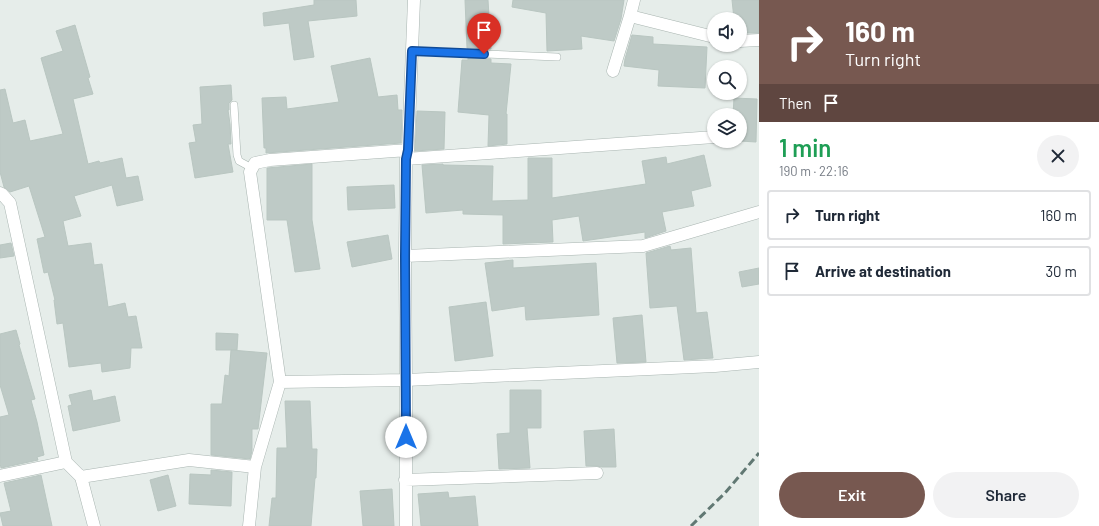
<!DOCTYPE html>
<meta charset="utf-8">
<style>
body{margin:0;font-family:Barlow,sans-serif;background:#f2f2f3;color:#1f2937;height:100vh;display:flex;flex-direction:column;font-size:15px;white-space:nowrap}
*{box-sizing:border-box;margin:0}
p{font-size:13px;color:#747a83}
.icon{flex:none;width:22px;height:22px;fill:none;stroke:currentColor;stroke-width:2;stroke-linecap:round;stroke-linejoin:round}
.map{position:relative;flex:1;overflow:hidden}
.panel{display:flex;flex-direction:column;background:#fff;width:340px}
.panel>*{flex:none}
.hud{background:#775850;color:#fff;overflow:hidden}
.tools{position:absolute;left:707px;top:12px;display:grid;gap:8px}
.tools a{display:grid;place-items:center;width:40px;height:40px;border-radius:50%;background:#fff;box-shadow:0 1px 3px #0004;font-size:20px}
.pin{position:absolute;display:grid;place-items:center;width:34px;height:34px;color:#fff;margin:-41px -17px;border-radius:50% 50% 50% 0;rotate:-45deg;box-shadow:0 0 4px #0007}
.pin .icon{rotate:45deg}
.me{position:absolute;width:44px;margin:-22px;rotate:0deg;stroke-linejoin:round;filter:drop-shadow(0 0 3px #0008)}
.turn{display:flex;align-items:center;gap:14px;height:84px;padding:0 20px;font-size:18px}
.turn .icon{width:52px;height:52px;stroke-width:2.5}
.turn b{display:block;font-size:28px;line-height:34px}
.then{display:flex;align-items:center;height:38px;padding:0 20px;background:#0003;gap:8px;font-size:15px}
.round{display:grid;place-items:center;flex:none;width:42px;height:42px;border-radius:21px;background:#f2f2f3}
.headline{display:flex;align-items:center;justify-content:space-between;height:68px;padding:0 20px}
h1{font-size:24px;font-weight:600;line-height:30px;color:#1e9e55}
.primary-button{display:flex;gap:8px;margin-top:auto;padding:8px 20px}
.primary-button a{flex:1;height:46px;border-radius:24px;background:#775850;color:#fff;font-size:16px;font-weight:600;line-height:46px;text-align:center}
.primary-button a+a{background:#f2f2f3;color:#1f2937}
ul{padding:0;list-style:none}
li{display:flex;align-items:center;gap:12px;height:50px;margin:0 8px 6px;padding:0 12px;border:2px solid #e0e1e3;border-radius:4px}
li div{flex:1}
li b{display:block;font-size:15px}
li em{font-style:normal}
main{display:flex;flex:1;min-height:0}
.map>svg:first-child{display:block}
.building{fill:#becac6;stroke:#b9c6c1}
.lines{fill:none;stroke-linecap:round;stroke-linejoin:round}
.lane-casing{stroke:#a9b5b1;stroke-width:8}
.street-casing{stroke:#a9b5b1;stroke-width:13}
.lane{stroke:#fff;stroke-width:7}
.street{stroke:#fff;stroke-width:12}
.rail{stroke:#617873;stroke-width:3;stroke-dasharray:8 4;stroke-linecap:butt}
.route-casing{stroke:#114b97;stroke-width:10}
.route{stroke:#1a73e8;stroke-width:7}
</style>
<main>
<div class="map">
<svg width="759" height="526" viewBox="0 0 759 526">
<rect width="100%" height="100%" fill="#e6edea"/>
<path class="building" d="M314,0H356L357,16L308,21L314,57L294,60L289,23L264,26L263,13L314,5Z
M465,0H488L491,49L467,48Z
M513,0H624L621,19L614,41L581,36L582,49L547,51L546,13L512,7Z
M732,0H759V33H740V19H734Z
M75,25L90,77L88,78L93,94L73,99L88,164L99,161L100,163L122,158L126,178L138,176L143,200L117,206L112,185L74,196L81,216L63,221L68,246L91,243L94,265L102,264L108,307L125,303L128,317L136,316L142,348H131L130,368L102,372L101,363L69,367L63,323L57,324L54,300H55L48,272L44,273L37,239L45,237L29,186L10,192L4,187L0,172V90L5,89L13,123L25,120L30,141L63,134L41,58L63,51L56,31Z
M632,35L653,37V44L707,47L705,88L658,86L659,70L624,66L625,59Z
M370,58L378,97L397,95L398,110H402L401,143L266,153V148H264L262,98L286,97L287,109L339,102L331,66Z
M468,58L491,59V63L511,64L506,114H507V144L488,146L489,115L458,112L462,60H468Z
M231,85L232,100L229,103V110H228L230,124L231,144H228L233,172L195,178L189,143L196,142L193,125L202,124L200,87Z
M734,98L757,99L756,142L740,141V115H733Z
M417,111L445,112L444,149L415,151Z
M704,155L711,186L691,191L694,206L662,212L666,231L645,238V232L583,241L579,216L552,220L553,242L503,244V215L463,214V210L426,213L422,165L443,164V165L493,166L492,201L528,200V158H552V198L646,184L642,161L666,157L667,164Z
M312,164V220L320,269L295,272L287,220H267V168Z
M394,185L395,208L348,210L347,187Z
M388,235L392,259L352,267L347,242Z
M11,243L14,256L0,258V245Z
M670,246L671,250L691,248L696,313L707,312L713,358L684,360L677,306L650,308L646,253Z
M513,260V268L596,263L599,315L526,320L525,306L492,311L485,263Z
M759,268V284L742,287L739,272Z
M486,302L493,356L455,361L449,307Z
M642,315L646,362L617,363L613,318Z
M16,330L20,344L19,345L35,399L31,400L37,422L44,455L37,457L38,460L1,468L0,463V417L9,415L0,385V334Z
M216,333L238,334L237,350H216Z
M231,350L267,353L258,429H252V451L250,459L211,455V404H222L225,375L229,376Z
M91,390L93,401L115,396L120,421L73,431L68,406L72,405L69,395Z
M510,390H541V428H527L530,468L499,469L497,434L510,433Z
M285,401H310L312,449H317L316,478H315L311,526H269L272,498H276L277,448H287Z
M614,429L616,467H602L597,466H586L584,431Z
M211,470L232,472L231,506L189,504L190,474L211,475Z
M41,475L52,526H3L0,513L11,511L4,483Z
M168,475L176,506L158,511L150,480Z
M392,489L394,526H363L360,491Z
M448,492L449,498L475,496L478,526H421L418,494Z"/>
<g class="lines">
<defs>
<path id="lane" d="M412,51L557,57
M234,105L237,155L239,161L252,168"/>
<path id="street" d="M630,16L714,37
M740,41L759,40
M613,71L630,16L634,0
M406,159L714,137
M0,193L2,194L10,203L66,462
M405,256L643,246L759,212
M280,382L406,380L405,256L406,159L408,150L414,0
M0,476L66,462L81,477L189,460L255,467L280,382L250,172L255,163L270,160L408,150
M81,477L94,526
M405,480L597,473
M249,526L255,467
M406,526V380L715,366L759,362"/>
</defs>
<use href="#lane" class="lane-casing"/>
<use href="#street" class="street-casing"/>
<use href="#lane" class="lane"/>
<use href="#street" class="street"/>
<path class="rail" d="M691,526L725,493L759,453"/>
</g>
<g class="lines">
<defs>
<path id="route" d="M406,437L405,256L406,159L408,150L412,51L484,54"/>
</defs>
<use href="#route" class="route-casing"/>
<use href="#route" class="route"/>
</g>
</svg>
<div class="tools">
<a><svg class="icon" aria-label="sound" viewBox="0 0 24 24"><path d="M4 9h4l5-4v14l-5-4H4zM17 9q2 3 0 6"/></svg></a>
<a><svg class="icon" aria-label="search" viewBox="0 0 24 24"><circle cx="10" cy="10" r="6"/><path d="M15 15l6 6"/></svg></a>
<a><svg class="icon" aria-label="layers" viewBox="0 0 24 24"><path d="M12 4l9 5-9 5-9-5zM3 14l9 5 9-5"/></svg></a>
</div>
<div class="pin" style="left:484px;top:54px;background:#d93025"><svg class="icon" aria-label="arrive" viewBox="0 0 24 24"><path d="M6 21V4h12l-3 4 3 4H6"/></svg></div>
<svg class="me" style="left:406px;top:437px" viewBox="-20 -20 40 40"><circle r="19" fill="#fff"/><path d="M0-13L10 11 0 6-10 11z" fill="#1a73e8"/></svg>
</div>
<section class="panel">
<div class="hud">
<div class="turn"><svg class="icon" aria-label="right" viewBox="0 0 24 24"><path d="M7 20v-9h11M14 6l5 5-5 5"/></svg><div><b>160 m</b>Turn right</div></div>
<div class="then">Then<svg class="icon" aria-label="arrive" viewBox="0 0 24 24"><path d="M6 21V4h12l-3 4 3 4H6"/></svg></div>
</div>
<div class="headline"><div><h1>1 min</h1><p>190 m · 22:16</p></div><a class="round"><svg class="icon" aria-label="close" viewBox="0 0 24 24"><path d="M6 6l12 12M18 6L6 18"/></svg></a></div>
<ul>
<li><svg class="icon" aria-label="right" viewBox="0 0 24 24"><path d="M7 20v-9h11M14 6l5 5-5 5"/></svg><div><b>Turn right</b></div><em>160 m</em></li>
<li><svg class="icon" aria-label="arrive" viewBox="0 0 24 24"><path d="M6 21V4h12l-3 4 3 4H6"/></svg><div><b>Arrive at destination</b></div><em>30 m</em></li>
</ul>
<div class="primary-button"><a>Exit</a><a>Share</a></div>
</section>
</main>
